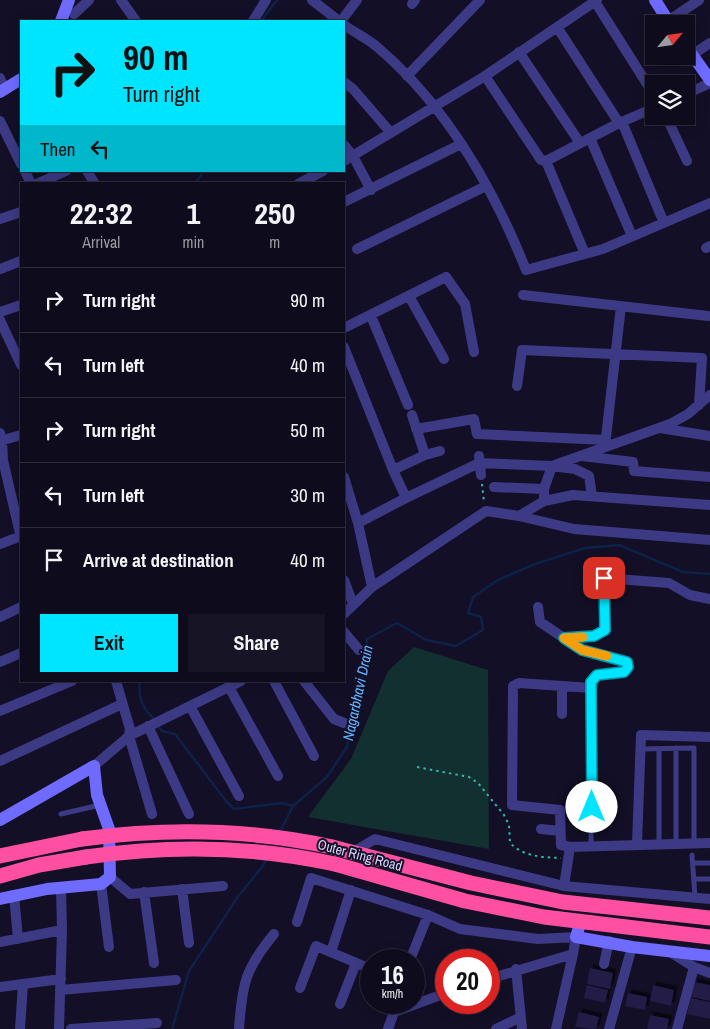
<!DOCTYPE html>
<style>
body{margin:0;font-family:"Archivo Narrow",sans-serif;background:#171425;color:#f1f3f6;height:100vh;display:flex;flex-direction:column;font-size:19px;white-space:nowrap}
*{box-sizing:border-box;margin:0}
p{font-size:16px;color:#9b9ba3}
.icon{flex:none;width:28px;height:28px;fill:none;stroke:currentColor;stroke-width:2;stroke-linecap:round;stroke-linejoin:round}
.map{position:relative;flex:1;overflow:hidden}
.side{position:absolute;left:20px;top:182px;width:325px;height:500px;display:flex;flex-direction:column;background:#0e0b1c;border-radius:0px;box-shadow:0 2px 12px #0003,0 0 0 1px #2e2b3b}
.side>*{flex:none}
.top-card{position:absolute;left:20px;top:20px;width:325px;height:152px;border-radius:0px;box-shadow:0 2px 12px #0003,0 0 0 1px #2e2b3b;background:#00e5ff;color:#111;overflow:hidden}
.needle{width:32px;rotate:61deg}
.fabs{position:absolute;left:645px;top:15px;display:grid;gap:10px}
.fabs a{display:grid;place-items:center;width:50px;height:50px;border-radius:0px;background:#0e0b1c;box-shadow:0 2px 12px #0003,0 0 0 1px #2e2b3b;font-size:25px}
.speed{position:absolute;left:360px;top:949px;display:flex;gap:10px;font-size:25px;font-weight:700;text-align:center}
.speed>*{display:grid;place-content:center;width:65px;height:65px;border-radius:50%;background:#0e0b1c;box-shadow:0 2px 12px #0003,0 0 0 1px #2e2b3b;line-height:1}
.speed small{font-size:12px;font-weight:400}
.speed .limit{border:8px solid #d22;background:#fff;color:#111}
.pin{position:absolute;display:grid;place-items:center;width:42px;height:42px;color:#fff;margin:-21px;border-radius:10px;box-shadow:0 2px 8px #0006}
.me{position:absolute;width:55px;margin:-28px;rotate:0deg;stroke-linejoin:round;filter:drop-shadow(0 0 4px #0008)}
.turn{display:flex;align-items:center;gap:18px;height:105px;padding:0 20px;font-size:22px}
.turn .icon{width:65px;height:65px;stroke-width:2.5}
.turn b{display:block;font-size:35px;line-height:42px}
.then{display:flex;align-items:center;height:48px;padding:0 20px;background:#0003;gap:10px;font-size:19px}
.eta{display:flex;justify-content:space-evenly;align-items:center;height:85px;text-align:center}
.eta b{font-size:30px;font-weight:800;line-height:35px}
.cta{display:flex;gap:10px;margin-top:auto;padding:10px 20px}
.cta a{flex:1;height:58px;border-radius:0px;background:#00e5ff;color:#111;font-size:20px;font-weight:800;line-height:58px;text-align:center}
.cta a+a{background:#171425;color:#f1f3f6}
ul{padding:0;list-style:none}
li{display:flex;align-items:center;gap:15px;height:65px;padding:0 20px;border-top:1px solid #2e2b3b}
li div{flex:1}
li b{display:block;font-size:19px}
li em{font-style:normal}
.map>svg:first-child{display:block}
.green{fill:#12302f}
.lines{fill:none;stroke-linecap:round;stroke-linejoin:round}
.stream{stroke:#0c2248;stroke-width:2.5}
.building{fill:#241b47;filter:url(#shadow)}
.path{stroke:#2fb8b0;stroke-width:2;stroke-dasharray:2.5 4;stroke-linecap:butt}
.lane{stroke:#3d3a85;stroke-width:5}
.street{stroke:#3d3a85;stroke-width:10}
.secondary{stroke:#6f6bff;stroke-width:12}
.highway{stroke:#ff4fa3;stroke-width:15}
.highway-bridge{stroke:#ff4fa3;stroke-width:15}
.route-casing{stroke:#0095a6;stroke-width:12}
.route{stroke:#00e5ff;stroke-width:9}
.slow{stroke:#f59e0b;stroke-width:9}
.labels{text-anchor:middle;stroke-width:4;stroke-linejoin:round;paint-order:stroke}
.street-label{font-size:14px;fill:#d9d4ff;stroke:#130f26}
.water-label{font-size:15px;font-style:italic;fill:#62b6ff;stroke:#130f26}
</style>
<div class="map">
<svg width="710" height="1029" viewBox="0 0 710 1029">
<defs>
<filter id="shadow"><feDropShadow dx="3.5" dy="-3.5" stdDeviation="0" flood-color="#0009"/></filter>
</defs>
<rect width="100%" height="100%" fill="#130f26"/>
<path class="green" d="M414,647L488,670L489,849L308,817L351,759L388,671Z"/>
<g class="lines">
<path class="stream" d="M261,21L277,0
M192,184L197,181L204,171
M140,681C138,699 142,707 154,719
M158,726L162,731L175,734L226,801L234,809L282,803L293,806
M279,834L293,806L327,777L347,747L360,691L367,639L397,623L426,640L456,646L483,630L481,617L468,613L473,597L498,580L535,564L585,548L619,545L683,572L710,574
M172,1029L189,971L237,898L262,867L267,859"/>
</g>
<path class="building" d="M590,968L613,973L610,989L587,984Z
M694,982L710,985V1001L691,997Z
M587,985L608,990L605,1003L584,998Z
M653,985L674,990L671,1006L650,1001Z
M628,993L647,997L645,1010L625,1006Z
M691,998L710,1002V1019L687,1014Z
M579,1012L599,1017L596,1029L575,1027Z
M650,1015L669,1019L667,1029H647Z"/>
<g class="lines">
<path class="path" d="M482,484L484,502
M417,767L469,777L478,783L504,815L509,825L510,843C524,857 542,857 561,858"/>
<path class="lane" d="M640,749L694,748V843
M61,814L100,805
M659,844V749
M676,844V748
M591,845L592,692
M692,855L695,897
M693,863H710
M694,879H710"/>
<path class="street" d="M121,0L136,21
M312,0L339,21
M594,0L654,95
M412,4L415,0
M74,14L89,0
M253,21L266,0
M341,21L357,0
M668,21L699,0
M344,25C354,32 366,38 376,46C445,104 493,187 526,270L603,249L710,203
M557,27L619,123
M519,52L580,143
M692,55L710,43
M407,76L480,0
M485,76L541,160L546,161L619,123L654,108
M0,78L5,89
M344,82L353,89L391,133
M686,94L710,83
M666,116L687,161
M0,121L21,164
M622,122L664,223
M590,138L632,236
M344,145L353,156L371,190
M344,161L485,76L597,0
M546,161L585,254
M25,171L31,184
M87,171L95,184
M36,184L66,171
M298,184L323,171
M344,202L461,144
M0,219L21,212
M706,248L710,246
M357,249L486,186
M0,269L21,261
M523,295L708,316
M409,296L444,359
M0,312L21,305
M371,316L408,405
M0,320L21,365
M344,328L446,277L465,304L474,352
M344,347L393,470
M517,386L522,350L702,358L699,405
M660,428L710,436
M416,429L474,419L477,434L606,440
M0,433L2,440L3,460L21,538
M0,441L21,435
M605,446L621,306
M425,455L440,451
M479,456L481,475
M582,456L633,462L634,471L710,477
M344,477L358,523L372,587
M494,487L544,489
M406,498L479,463L552,466L575,469L589,476L592,496
M544,501V489L552,466L670,424L688,414L710,395
M519,516L574,529L710,540
M358,523L406,498L393,470L425,455L412,415
M0,544L21,536
M604,578L605,563
M344,580L353,604
M538,607L540,622L564,638L594,636L605,630L604,578L669,583L690,595L710,599
M344,614L372,587L486,511L519,516L544,501L573,495L710,505
M0,617L21,607
M344,632L359,650
M564,638L582,650L627,662V667L624,671L597,675L593,678L592,692
M0,662L21,653
M274,681L314,756
M304,681L334,719L344,723
M562,686V714
M229,687L278,776
M190,706L239,796
M0,711L72,681
M148,726L189,814
M0,761L122,704
M94,766L129,736L130,729L116,681
M152,814L129,736L241,681
M541,829L560,831
M637,844L641,735L710,737
M570,847L561,845L560,810L512,805L513,686L519,683L591,688
M353,852L375,839L564,886L710,899
M110,877L130,894L223,886
M101,884L109,947
M564,886L570,847L710,843
M182,889L189,943
M144,892L154,963
M14,895L18,939
M297,922L311,878L428,915L460,929L538,939L576,937L573,954L489,979
M0,942L62,930
M331,952L351,890
M670,952L694,967L710,973
M410,960L428,915
M604,964L609,941
M516,969L522,1029
M23,984L61,979
M0,987L23,984L20,1029
M300,988L316,946L371,969
M60,990L176,980
M340,1004L356,963
M59,1029L62,930L61,889
M71,1029L157,1023
M239,1029C242,984 245,969 274,934
M388,1029L394,1012L446,993
M496,1029L519,1018
M556,1029L573,954
M609,1029L632,947
M677,1029L694,967"/>
<path class="secondary" d="M655,0L670,24
M61,21L69,0
M686,46L710,80
M0,92L21,79
M0,820L94,766L97,795L109,829L110,877L101,884L47,889L0,899
M581,921L576,937L632,947L710,956"/>
<path class="highway" d="M332,847L471,883L563,902L710,918
M0,856L82,839
M335,864L465,901L544,917L710,937
M0,876L39,865L86,857"/>
<path class="highway-bridge" d="M82,839C165,828 250,829 332,847
M86,857C169,845 253,846 335,864"/>
</g>
<g class="lines">
<defs>
<path id="route" d="M592,807L591,682L597,675L624,672L628,667L627,662L582,650L564,638L594,636L605,630L604,578"/>
</defs>
<use href="#route" class="route-casing"/>
<use href="#route" class="route"/>
<path class="slow" d="M583,637L564,638L582,650L607,656"/>
</g>
<g class="labels">
<g class="street-label">
<text transform="translate(360 855) rotate(15)" y="5">Outer Ring Road</text>
</g>
<g class="water-label">
<text transform="translate(358 693) rotate(-78)" y="5">Nagarbhavi Drain</text>
</g>
</g>
</svg>
<div class="fabs">
<a><svg class="needle" viewBox="-14 -14 28 28"><path d="M0-13l5 13h-10z" fill="#e53935"/><path d="M0 13l5-13h-10z" fill="#9b9ba3"/></svg></a>
<a><svg class="icon" aria-label="layers" viewBox="0 0 24 24"><path d="M12 4l9 5-9 5-9-5zM3 14l9 5 9-5"/></svg></a>
</div>
<div class="speed"><div>16<small>km/h</small></div><div class="limit">20</div></div>
<div class="pin" style="left:604px;top:578px;background:#d93025"><svg class="icon" aria-label="arrive" viewBox="0 0 24 24"><path d="M6 21V4h12l-3 4 3 4H6"/></svg></div>
<svg class="me" style="left:592px;top:807px" viewBox="-20 -20 40 40"><circle r="19" fill="#fff"/><path d="M0-13L10 11 0 6-10 11z" fill="#00e5ff"/></svg>
<div class="top-card">
<div class="turn"><svg class="icon" aria-label="right" viewBox="0 0 24 24"><path d="M7 20v-9h11M14 6l5 5-5 5"/></svg><div><b>90 m</b>Turn right</div></div>
<div class="then">Then<svg class="icon" aria-label="left" viewBox="0 0 24 24"><path d="M17 20v-9H6M10 6l-5 5 5 5"/></svg></div>
</div>
<section class="side">
<div class="eta">
<div><b>22:32</b><p>Arrival</p></div>
<div><b>1</b><p>min</p></div>
<div><b>250</b><p>m</p></div>
</div>
<ul>
<li><svg class="icon" aria-label="right" viewBox="0 0 24 24"><path d="M7 20v-9h11M14 6l5 5-5 5"/></svg><div><b>Turn right</b></div><em>90 m</em></li>
<li><svg class="icon" aria-label="left" viewBox="0 0 24 24"><path d="M17 20v-9H6M10 6l-5 5 5 5"/></svg><div><b>Turn left</b></div><em>40 m</em></li>
<li><svg class="icon" aria-label="right" viewBox="0 0 24 24"><path d="M7 20v-9h11M14 6l5 5-5 5"/></svg><div><b>Turn right</b></div><em>50 m</em></li>
<li><svg class="icon" aria-label="left" viewBox="0 0 24 24"><path d="M17 20v-9H6M10 6l-5 5 5 5"/></svg><div><b>Turn left</b></div><em>30 m</em></li>
<li><svg class="icon" aria-label="arrive" viewBox="0 0 24 24"><path d="M6 21V4h12l-3 4 3 4H6"/></svg><div><b>Arrive at destination</b></div><em>40 m</em></li>
</ul>
<div class="cta"><a>Exit</a><a>Share</a></div>
</section>
</div>
